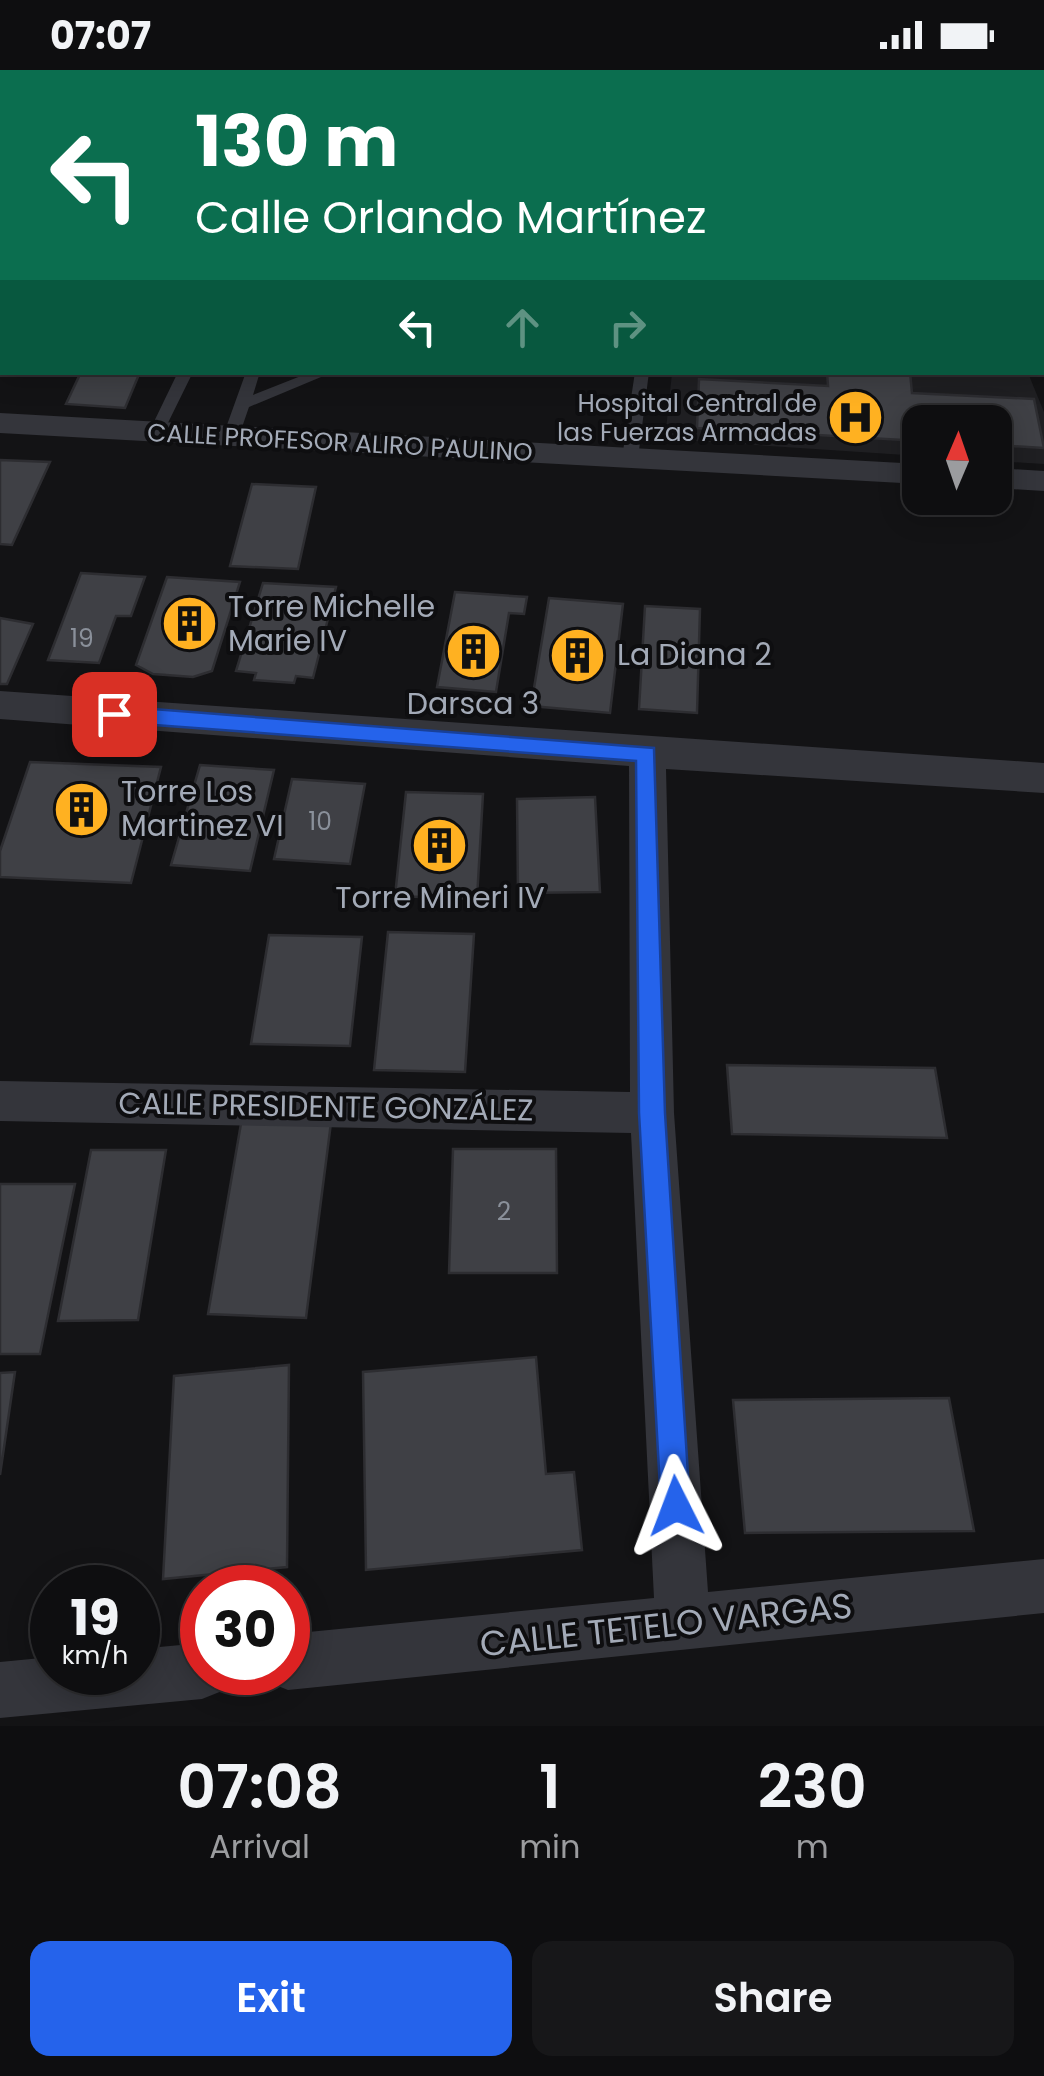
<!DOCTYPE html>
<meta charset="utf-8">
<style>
body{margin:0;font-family:Poppins,sans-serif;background:#171719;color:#f1f3f6;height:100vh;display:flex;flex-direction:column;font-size:38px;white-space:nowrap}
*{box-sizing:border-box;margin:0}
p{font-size:32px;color:#9b9c9f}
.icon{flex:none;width:55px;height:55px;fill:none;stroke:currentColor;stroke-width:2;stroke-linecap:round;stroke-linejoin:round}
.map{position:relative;height:1656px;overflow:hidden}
.side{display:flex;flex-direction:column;background:#0e0e10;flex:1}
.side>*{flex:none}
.guide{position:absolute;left:0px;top:0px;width:1045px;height:305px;box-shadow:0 5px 25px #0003,0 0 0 2px #2e2e30;background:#0b6e4f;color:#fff;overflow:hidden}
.needle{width:65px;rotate:2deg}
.controls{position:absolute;left:902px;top:335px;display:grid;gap:20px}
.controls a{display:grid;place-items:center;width:110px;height:110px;border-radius:20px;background:#0e0e10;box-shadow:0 5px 25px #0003,0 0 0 2px #2e2e30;font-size:50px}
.speed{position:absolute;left:30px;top:1495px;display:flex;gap:20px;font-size:50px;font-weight:700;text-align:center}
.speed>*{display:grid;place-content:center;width:130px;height:130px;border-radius:50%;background:#0e0e10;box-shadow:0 5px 25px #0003,0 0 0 2px #2e2e30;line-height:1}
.speed small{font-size:25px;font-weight:400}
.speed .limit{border:15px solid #d22;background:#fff;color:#111}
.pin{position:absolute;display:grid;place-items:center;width:85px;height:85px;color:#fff;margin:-42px;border-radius:20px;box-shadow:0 5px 15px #0006}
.me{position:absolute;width:110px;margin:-55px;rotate:357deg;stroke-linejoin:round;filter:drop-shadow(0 0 8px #0008)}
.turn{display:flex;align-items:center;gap:35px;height:210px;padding:0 30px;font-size:45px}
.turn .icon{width:130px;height:130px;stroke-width:2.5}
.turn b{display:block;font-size:70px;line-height:85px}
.lanes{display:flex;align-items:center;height:95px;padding:0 30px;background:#0003;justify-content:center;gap:50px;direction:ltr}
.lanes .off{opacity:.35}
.eta{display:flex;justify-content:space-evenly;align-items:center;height:170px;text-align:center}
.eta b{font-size:60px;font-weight:600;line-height:70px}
.action{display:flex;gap:20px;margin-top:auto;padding:20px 30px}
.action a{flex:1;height:115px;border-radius:20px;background:#2563eb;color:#fff;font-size:40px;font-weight:600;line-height:115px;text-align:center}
.action a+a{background:#171719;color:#f1f3f6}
.status{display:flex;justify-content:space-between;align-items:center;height:70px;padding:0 50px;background:#0e0e10;direction:ltr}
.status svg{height:28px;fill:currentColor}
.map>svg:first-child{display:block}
.built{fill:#1f1f22}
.building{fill:#3f4045;stroke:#2d2d31;stroke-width:2.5}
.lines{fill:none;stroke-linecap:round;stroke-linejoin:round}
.service{fill:#34353b;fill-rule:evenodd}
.minor{fill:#34353b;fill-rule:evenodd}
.secondary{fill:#42444b;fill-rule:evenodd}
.primary{fill:#50525a;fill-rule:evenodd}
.trunk{fill:#585a63;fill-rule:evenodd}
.trunk-bridge{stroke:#585a63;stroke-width:35}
.route{fill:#2563eb;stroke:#184099;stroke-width:2.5}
.labels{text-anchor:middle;stroke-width:8;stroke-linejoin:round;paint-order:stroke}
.far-poi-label{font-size:25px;fill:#a3aab7;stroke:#0e0e10;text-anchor:end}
.far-street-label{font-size:25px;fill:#a3aab7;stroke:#0e0e10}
.number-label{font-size:25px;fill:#8a909a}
.poi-label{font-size:30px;fill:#a3aab7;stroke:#0e0e10;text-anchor:start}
.street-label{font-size:30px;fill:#a3aab7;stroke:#0e0e10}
.near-street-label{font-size:35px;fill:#a3aab7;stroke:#0e0e10}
</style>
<div class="status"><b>07:07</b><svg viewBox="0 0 49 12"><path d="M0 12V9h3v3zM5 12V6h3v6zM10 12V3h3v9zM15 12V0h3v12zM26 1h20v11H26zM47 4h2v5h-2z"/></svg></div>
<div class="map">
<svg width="1044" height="1656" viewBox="0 0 1044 1656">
<rect width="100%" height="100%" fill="#131315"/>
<path class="built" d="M672,303H1028L1044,342V394L995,391V352H920V386L665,369Z"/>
<path class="building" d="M281,0H352L427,2H281Z
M0,2L2,3V103H0Z
M81,302H140L125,338L66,334Z
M81,302H140L125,338L66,334Z
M827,302H910L912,323L1034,329L1044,378L995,375V352H920V371L697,358L699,309L828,316Z
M0,390L50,392L12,475L0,474Z
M252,414L316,417L298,499L230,496Z
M81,503L145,507L131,546H116L99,593L48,590Z
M167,507L240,512L212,601L193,607L153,604L136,595Z
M263,513L336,517L313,608L296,606L294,613L254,610L256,603L236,601Z
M455,522L527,527L524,544L509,543L496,622L437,617Z
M549,528L623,534L610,643L531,636Z
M645,536L700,539L697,643L639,639Z
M0,548L33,554L7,614H0Z
M30,692L161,697L131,813L0,807V781Z
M200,695L274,700L250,801L171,795Z
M292,709L365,714L350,794L274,789Z
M406,722L483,724L477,829L395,826Z
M595,727L600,822L518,823L517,729Z
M388,862L474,864L465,1002L374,1000Z
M269,865L362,867L350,976L251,974Z
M727,995L935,998L947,1068L732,1064Z
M243,1042L332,1045L306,1248L208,1244Z
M453,1079H556L557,1203H449Z
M91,1080H166L138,1250L58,1251Z
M0,1114H75L40,1284H0Z
M536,1287L546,1404L574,1402L582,1480L366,1500L363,1302Z
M289,1295L287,1497L163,1509L174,1306Z
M15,1302L0,1405V1303Z
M949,1328L974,1461L745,1463L733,1330Z"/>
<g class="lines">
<path class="service" d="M0,40L2,41V47L0,48Z
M178,302H193L162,365H152L149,362Z
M246,302H260L253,325L311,302H333L249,337L239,366L231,371L223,366Z
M635,302H649L638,388L630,393L622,388Z"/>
<path class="minor" d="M0,137H2V153H0Z
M0,343L920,394V414L0,363Z
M995,398L1044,401V421L995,418Z
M0,621L1044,693V723L666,699L674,1043L708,1522L1044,1489V1543L288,1620L268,1612L265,1602H288V1564L654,1528L631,1063L0,1051V1011L630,1022L629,696L0,649Z
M202,1573V1602H229L222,1621L202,1629L0,1648V1592L52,1587V1602H138V1579Z"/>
<path class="secondary" d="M1042,255L1044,256V283L1042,282Z"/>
<path class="primary" d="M564,0H649L651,2H566Z
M714,0H802L804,2H716Z
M987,0H1019L1020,2H989Z
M1042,15H1044V35H1042Z"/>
<path class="trunk" d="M1031,0H1044V17L1042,2Z"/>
<path class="trunk-bridge" d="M890,0L945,2"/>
</g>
<path class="route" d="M114,636L654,678L665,1043L690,1436L686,1446L676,1451L665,1446L661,1436L639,1043L636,691L114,652L104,644Z"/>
<defs>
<symbol id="hospital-disc" viewBox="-11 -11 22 22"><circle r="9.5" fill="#ffb121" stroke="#0e0e10"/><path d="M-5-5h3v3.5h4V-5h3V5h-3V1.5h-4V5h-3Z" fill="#111"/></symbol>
<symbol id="building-disc" viewBox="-11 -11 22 22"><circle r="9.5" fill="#ffb121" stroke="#0e0e10"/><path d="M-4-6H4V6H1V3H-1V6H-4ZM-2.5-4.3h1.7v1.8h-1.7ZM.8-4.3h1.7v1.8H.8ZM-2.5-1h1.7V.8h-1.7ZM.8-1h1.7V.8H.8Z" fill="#111"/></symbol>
</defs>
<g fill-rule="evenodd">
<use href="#hospital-disc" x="824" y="316" width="63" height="63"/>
<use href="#building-disc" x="158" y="522" width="63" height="63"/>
<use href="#building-disc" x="442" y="550" width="63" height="63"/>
<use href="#building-disc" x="546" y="554" width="63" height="63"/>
<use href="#building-disc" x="50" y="708" width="63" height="63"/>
<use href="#building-disc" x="408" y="744" width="63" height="63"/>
</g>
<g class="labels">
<g class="far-poi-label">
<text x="817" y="342">Hospital Central de<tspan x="817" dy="29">las Fuerzas Armadas</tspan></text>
</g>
<g class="far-street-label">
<text transform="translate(340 372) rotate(3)" y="9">CALLE PROFESOR ALIRO PAULINO</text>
</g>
<g class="number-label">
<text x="82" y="577">19</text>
<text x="320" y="760">10</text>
<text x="504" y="1150">2</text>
</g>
<g class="poi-label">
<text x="228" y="547">Torre Michelle<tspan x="228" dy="34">Marie IV</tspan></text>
<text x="617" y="595">La Diana 2</text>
<text x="473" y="644" text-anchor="middle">Darsca 3</text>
<text x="121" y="732">Torre Los<tspan x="121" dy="34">Martinez VI</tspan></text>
<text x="440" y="838" text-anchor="middle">Torre Mineri IV</text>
</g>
<g class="street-label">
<text transform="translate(326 1037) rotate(1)" y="10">CALLE PRESIDENTE GONZÁLEZ</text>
</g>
<g class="near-street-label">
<text transform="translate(666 1555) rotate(-6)" y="12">CALLE TETELO VARGAS</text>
</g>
</g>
</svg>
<div class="controls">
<a><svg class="needle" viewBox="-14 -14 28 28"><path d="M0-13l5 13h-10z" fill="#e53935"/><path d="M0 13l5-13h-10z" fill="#9b9c9f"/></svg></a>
</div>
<div class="speed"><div>19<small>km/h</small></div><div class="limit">30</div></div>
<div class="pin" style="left:114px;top:644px;background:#d93025"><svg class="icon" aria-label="arrive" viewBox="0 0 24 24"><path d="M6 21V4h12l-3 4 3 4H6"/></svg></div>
<svg class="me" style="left:676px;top:1436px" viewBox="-20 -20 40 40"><path d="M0-17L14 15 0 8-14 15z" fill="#2563eb" stroke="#fff" stroke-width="4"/></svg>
<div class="guide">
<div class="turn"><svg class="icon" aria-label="left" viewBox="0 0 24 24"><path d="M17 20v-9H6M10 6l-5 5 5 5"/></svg><div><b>130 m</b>Calle Orlando Martínez</div></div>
<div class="lanes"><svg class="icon" aria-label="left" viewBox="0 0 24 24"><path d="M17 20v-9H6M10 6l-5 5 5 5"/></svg><svg class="icon off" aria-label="ahead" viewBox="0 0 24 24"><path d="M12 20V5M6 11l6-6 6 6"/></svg><svg class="icon off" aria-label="right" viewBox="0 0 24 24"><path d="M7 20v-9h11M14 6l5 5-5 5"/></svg></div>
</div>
</div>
<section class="side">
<div class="eta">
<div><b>07:08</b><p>Arrival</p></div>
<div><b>1</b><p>min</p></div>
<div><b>230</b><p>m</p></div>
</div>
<div class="action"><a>Exit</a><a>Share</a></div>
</section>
